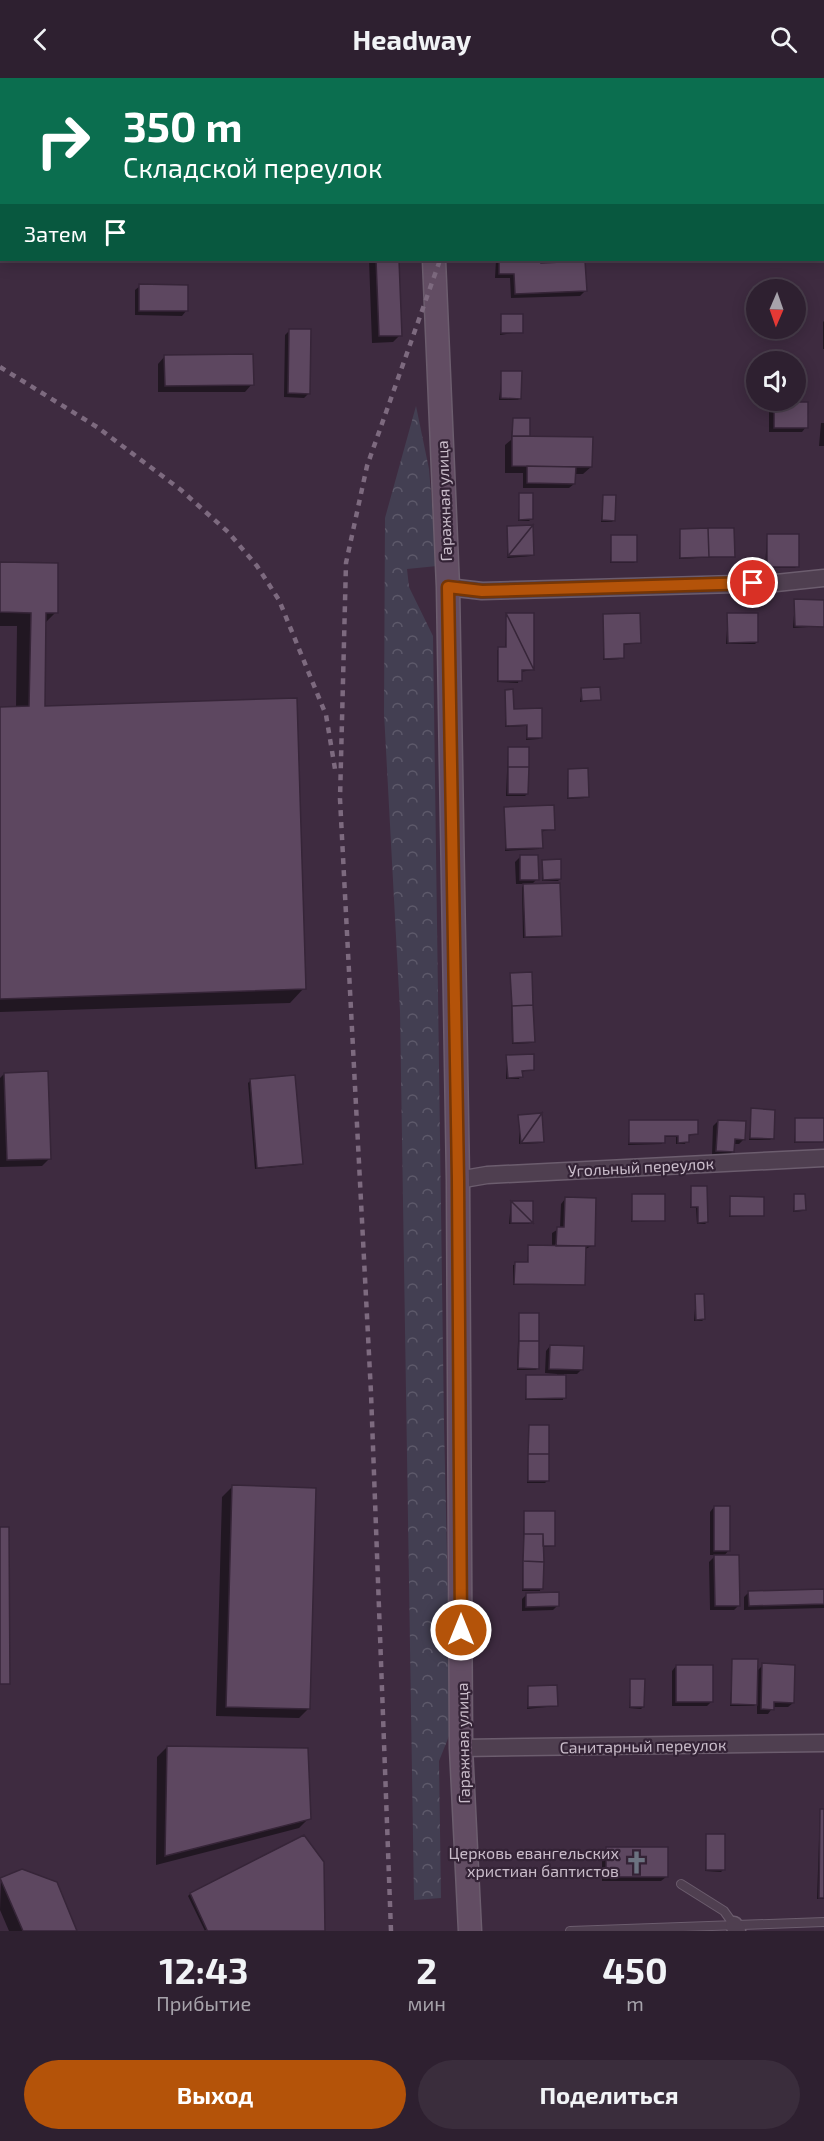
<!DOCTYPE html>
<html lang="ru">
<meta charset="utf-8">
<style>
body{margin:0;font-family:"Exo 2",sans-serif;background:#3a2d3c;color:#f1f3f6;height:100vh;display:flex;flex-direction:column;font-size:22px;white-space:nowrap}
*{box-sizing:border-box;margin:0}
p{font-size:20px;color:#a7a3ab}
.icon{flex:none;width:33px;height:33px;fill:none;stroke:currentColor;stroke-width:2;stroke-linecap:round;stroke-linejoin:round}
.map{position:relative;height:1853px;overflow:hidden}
.details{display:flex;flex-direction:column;background:#2e2030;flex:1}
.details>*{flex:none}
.hud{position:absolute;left:0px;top:0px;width:825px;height:183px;box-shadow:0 3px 15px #0003,0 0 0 2px #493e4c;background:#0b6e4f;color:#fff;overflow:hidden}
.needle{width:39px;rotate:182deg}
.tools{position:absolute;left:746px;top:201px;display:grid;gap:12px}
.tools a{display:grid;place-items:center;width:60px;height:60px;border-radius:50%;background:#2e2030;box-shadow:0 3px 15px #0003,0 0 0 2px #493e4c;font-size:30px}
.pin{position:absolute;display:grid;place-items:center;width:51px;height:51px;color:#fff;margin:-26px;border:3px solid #fff;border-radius:50%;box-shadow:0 2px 6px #0007}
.me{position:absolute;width:66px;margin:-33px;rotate:0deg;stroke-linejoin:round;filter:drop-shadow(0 0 4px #0008)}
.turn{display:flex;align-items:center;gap:21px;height:126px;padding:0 24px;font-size:27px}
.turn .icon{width:78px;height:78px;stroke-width:2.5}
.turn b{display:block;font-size:42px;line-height:51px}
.then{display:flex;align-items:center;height:57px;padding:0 24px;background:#0003;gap:12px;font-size:22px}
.eta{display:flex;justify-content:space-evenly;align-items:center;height:102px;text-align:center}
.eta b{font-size:36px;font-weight:700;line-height:42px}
.primary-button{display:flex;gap:12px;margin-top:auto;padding:12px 24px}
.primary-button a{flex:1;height:69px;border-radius:36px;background:#b45309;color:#fff;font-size:24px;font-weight:700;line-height:69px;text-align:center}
.primary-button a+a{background:#3a2d3c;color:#f1f3f6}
header{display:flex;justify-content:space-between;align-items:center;height:78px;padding:0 24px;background:#2e2030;font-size:27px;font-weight:700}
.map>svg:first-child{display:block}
.forest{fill:url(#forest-crowns)}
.shadow{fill:#0007}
.building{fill:#5d4760;stroke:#362538;stroke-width:1.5}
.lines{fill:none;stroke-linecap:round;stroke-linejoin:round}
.lane-casing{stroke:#6c5d6e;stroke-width:10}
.street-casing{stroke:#6c5d6e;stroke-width:19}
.secondary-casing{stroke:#6c5d6e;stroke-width:25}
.lane{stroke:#4f3f50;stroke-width:8}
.street{stroke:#4f3f50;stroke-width:16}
.secondary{stroke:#624d63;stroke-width:22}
.rail{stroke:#7d6a7f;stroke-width:4.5;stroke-dasharray:6 6;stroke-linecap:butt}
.route-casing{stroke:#753606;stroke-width:15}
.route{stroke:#b45309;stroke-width:10}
.labels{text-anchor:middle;stroke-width:4.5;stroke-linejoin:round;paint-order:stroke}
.street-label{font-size:16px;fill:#c9bcca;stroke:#342336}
.poi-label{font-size:16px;fill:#c9bcca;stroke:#342336;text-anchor:end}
</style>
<header><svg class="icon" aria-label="back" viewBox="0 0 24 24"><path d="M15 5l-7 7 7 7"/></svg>Headway<svg class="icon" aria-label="search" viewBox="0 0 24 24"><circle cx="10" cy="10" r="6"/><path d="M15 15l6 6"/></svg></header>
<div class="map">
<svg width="824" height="1853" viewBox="0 0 824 1853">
<defs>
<pattern id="forest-crowns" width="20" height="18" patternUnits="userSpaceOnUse" patternTransform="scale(1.5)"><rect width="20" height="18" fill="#433f52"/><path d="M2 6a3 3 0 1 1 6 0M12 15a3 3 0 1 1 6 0" fill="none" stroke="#5d596a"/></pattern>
</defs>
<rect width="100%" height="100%" fill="#3e2b40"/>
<path class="forest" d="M416,328L429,391L437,488L407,491L409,509L433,558L444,1346L451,1653L439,1683L441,1820L414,1822L400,933L384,635L385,440Z"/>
<path class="shadow" d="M491,0H525V2H491Z
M578,0H599V2H578Z
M675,0H695V2H675Z
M41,182H162L41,185Z
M369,182H397L400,257L393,264L372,265Z
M496,182H540V186L585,213L580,218L511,220L510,200H495Z
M140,208L186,233L182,238L135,237V212Z
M502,237L521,254L500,257Z
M824,243V271H823V244Z
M290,252L309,315L304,320L284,319L285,257Z
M165,278L252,306L245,314H158V286Z
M502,295L520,320L518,322H499Z
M774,326L806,349L802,354H769V330Z
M513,341H529L528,360L591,389L583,396H574V406L569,410H523V395H505V367L511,362Z
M821,345H824V368H819Z
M520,416L531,441L529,443H518Z
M604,418L614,442L612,444H601Z
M507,450L533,476L531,478L507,480Z
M680,453L733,478L679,481Z
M612,458L636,483L634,485H610Z
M767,458L797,488L795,490H765Z
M0,486L56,534L44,546L43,629L304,910L290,925L0,934V631L16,630L17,548H0Z
M795,523H824V548L793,550Z
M507,536L532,592L520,594L518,605L497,604V572L505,570Z
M604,537L640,565L622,567L620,581L603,582Z
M728,537L757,564L755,566H726Z
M582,612L599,621L580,624Z
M505,613L512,632L541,659L539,661L526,662V648L505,649Z
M508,670L527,716L525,718H506Z
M568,692L587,718L585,720L567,721Z
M505,731L553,751L540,754L539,771L505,773Z
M520,779L537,801L531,807L561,857L559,859L523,860L522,809L525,806H516L515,784Z
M543,783L560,801L558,803H542Z
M511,896L533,963L531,965L512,966Z
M507,978L533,991L521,994L519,1001H506Z
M4,996L50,1080L42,1088L0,1089V1000Z
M250,1003L301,1085L299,1087L255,1091L248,1005Z
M752,1032L772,1060L770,1062H749Z
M519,1038L543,1063L541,1065L519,1066Z
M796,1042H824V1064L794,1065Z
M718,1043L744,1061L739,1066H733V1073L728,1078L712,1077L713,1048Z
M630,1044L696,1056L687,1058L685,1066H676V1059H664L662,1066L628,1067Z
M691,1110L707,1144L705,1146H697L696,1130H690Z
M633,1118L663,1142L631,1144Z
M795,1118L804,1131L802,1133L793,1134Z
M731,1120L763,1137L729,1139Z
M565,1121L593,1167L584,1172V1206L513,1207V1187L527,1185L529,1168L552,1169V1155L560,1150L561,1126Z
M511,1124L531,1144L529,1146H509Z
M696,1218L704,1241L702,1243H694Z
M519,1236L538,1290L536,1292H517Z
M550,1268L582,1291L577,1296H564L563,1322H525L527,1298H557V1296L545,1295L546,1273Z
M529,1349L547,1403L545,1405H527Z
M232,1409L309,1630L299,1640L216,1638L222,1419Z
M714,1429L729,1472L723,1479L739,1527L734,1532H710L709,1484L716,1477H710V1434Z
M524,1434L553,1468L542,1469L540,1513H522Z
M824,1513V1530L744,1532V1519L749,1514Z
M527,1516L558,1527L553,1532L522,1533V1521Z
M733,1582L756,1594L763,1587L793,1625L788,1629H773L768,1636H757V1625L754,1628H730Z
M676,1588L712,1623L707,1628H672V1593Z
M631,1603L643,1629L641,1631L629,1630Z
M528,1609L556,1628L527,1631Z
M167,1669L309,1740L299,1750L156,1787L157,1679Z
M820,1732H824V1821H817Z
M707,1757L723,1792L721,1794L705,1793Z
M607,1770L666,1799L661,1803H602V1775Z
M1,1801L75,1853H9L0,1832Z
M190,1816L324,1853H205L188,1818Z"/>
<path class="building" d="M47,0H168V2H47Z
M290,0H393V2H290Z
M376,182H399L402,258H379Z
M499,182H541V185L585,183L587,213L515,216L514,196H499Z
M139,206L188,207V233H139Z
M501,236H523V255H501Z
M289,251H311L310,316L288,315Z
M253,276L254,307L165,308L164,277Z
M501,293H522L521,321L501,320Z
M774,324H808V350H774Z
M513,340H530V358H512Z
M512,358L593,359L592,389L512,388Z
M527,388L576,389L575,406L527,405Z
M519,415H533V441L519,442Z
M603,417H616L615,443L602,442Z
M533,447L534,477L508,478Z
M533,447L508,478L507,448Z
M708,450H734L735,479H709Z
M708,450L709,479L680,480V451Z
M767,456H799V489H767Z
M611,457H637V484H611Z
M0,484L58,485V535H46L45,628L297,620L306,911L0,921V629L29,628L31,535L0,534Z
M794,521L824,522V549L795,548Z
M506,535L534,592H522V603H498V569H506Z
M506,535H534V592Z
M640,535L641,565L624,566V580L604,581L603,536Z
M727,535H758V564L728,565Z
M600,609L601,622L582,623L581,610Z
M513,611L514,631L542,630V660H527V647L506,648L505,612Z
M508,669H529V689H508Z
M508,689H529L528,716H508Z
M588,690L589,719L568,720V691Z
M554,727L555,752H542L543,770L506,771L504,729Z
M520,777H538L539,802H520Z
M561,781V801L543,802L542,782Z
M560,805L562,858L525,859L523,806Z
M532,894L533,927L512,928L510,895Z
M533,927L535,964L513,965L512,928Z
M534,976V992L522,993L523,999L508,1000L506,977Z
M48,993L51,1081L7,1082L4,995Z
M295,997L303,1086L257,1090L250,1001Z
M751,1030L775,1032L774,1061L750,1060Z
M542,1035L544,1064L521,1065Z
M542,1035L521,1065L518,1037Z
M795,1040H824V1064H795Z
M629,1042H698V1056L689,1057V1064L678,1065V1058H665V1065H629Z
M718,1042L746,1043L745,1062L735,1061L734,1074L716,1073Z
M691,1108H707L708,1144L698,1145V1129H691Z
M632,1116H665V1143H632Z
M794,1116H805L806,1132L794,1133Z
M730,1118L764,1119V1138H730Z
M565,1119L596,1120L595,1168H556L557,1149H564Z
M511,1123H533V1145Z
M511,1123L533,1145H511Z
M528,1167L586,1168L585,1207L514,1206L515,1184H528Z
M695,1216H704L705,1241L696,1242Z
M519,1235H539V1263H519Z
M519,1263H539V1291L518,1290Z
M550,1267L584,1268L583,1292L549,1291Z
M526,1297H566V1320L526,1321Z
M529,1347H549V1376H528Z
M528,1376H549V1403H528Z
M232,1407L316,1410L310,1631L226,1629Z
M714,1428H730V1473H714Z
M524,1433H555V1468H543V1456H524Z
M0,1449H9L10,1606H0Z
M524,1456H543L544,1484L523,1483Z
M714,1477H739L740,1528H715Z
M523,1483L544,1484L543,1511H523Z
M824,1511V1526L749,1528L748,1513Z
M559,1514V1528L526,1529V1515Z
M732,1581H758L757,1627L731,1626Z
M762,1585L795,1587L794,1625L774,1624V1632L761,1631Z
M676,1587H713V1624H676Z
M630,1601H645L644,1629H630Z
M557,1607L558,1628L528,1629V1608Z
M167,1668L308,1670L311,1741L165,1778Z
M820,1731H824V1820H819Z
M706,1756H725V1792H706Z
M304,1757L324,1784L325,1853H204L207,1852L190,1815Z
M606,1769H668V1799H606Z
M22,1791L57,1804L77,1853H23L0,1800Z"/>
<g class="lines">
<defs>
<path id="lane" d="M681,1806L724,1833L734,1847
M570,1853L824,1844"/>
<path id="street" d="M448,509L482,513L776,505L824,500
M458,1102L487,1097L824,1080
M461,1670L824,1665
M734,1847L737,1853"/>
<path id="secondary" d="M432,0V2
M434,182L448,509L458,1102L461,1670L470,1853"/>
</defs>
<use href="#lane" class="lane-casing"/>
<use href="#street" class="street-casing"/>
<use href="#secondary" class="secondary-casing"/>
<use href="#lane" class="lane"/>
<use href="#street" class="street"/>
<use href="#secondary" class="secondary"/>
<path class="rail" d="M462,2V0
M0,289L97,349L181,412L228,454L257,488L279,522L326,637L335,691
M391,1853L371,1315L340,721L346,485L367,388L440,182"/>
</g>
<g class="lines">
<defs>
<path id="route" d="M461,1552L458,1102L448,509L482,513L753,505"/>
</defs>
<use href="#route" class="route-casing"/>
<use href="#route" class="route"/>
</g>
<defs>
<symbol id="church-bare" viewBox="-9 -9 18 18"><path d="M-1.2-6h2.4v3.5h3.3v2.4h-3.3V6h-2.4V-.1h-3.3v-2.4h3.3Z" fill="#6b7280" stroke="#342336" stroke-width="2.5" paint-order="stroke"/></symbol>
</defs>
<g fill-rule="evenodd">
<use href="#church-bare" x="620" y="1768" width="33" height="33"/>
</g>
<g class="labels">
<g class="street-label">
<text transform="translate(444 423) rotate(-92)" y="6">Гаражная улица</text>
<text transform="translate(641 1089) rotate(-3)" y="6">Угольный переулок</text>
<text transform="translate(463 1665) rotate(-91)" y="6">Гаражная улица</text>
<text transform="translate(643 1668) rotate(-1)" y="6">Санитарный переулок</text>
</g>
<g class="poi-label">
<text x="619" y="1781">Церковь евангельских<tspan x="619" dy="18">христиан баптистов</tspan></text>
</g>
</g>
</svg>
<div class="tools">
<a><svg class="needle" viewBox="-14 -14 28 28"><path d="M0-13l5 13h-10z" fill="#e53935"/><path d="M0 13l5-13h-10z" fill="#a7a3ab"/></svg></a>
<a><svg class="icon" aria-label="sound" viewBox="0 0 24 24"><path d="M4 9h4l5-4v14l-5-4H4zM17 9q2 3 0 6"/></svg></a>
</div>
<div class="pin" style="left:753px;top:505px;background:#d93025"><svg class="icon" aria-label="arrive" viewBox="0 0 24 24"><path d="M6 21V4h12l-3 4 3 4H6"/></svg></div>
<svg class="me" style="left:461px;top:1552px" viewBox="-20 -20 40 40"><circle r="17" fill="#b45309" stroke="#fff" stroke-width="3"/><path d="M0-11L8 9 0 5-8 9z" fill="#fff"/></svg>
<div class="hud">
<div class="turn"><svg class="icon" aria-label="right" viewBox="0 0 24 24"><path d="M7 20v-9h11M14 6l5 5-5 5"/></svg><div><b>350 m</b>Складской переулок</div></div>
<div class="then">Затем<svg class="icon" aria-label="arrive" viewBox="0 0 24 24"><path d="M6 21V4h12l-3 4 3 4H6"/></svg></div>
</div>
</div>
<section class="details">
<div class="eta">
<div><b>12:43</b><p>Прибытие</p></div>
<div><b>2</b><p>мин</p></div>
<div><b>450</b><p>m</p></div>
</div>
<div class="primary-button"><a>Выход</a><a>Поделиться</a></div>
</section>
